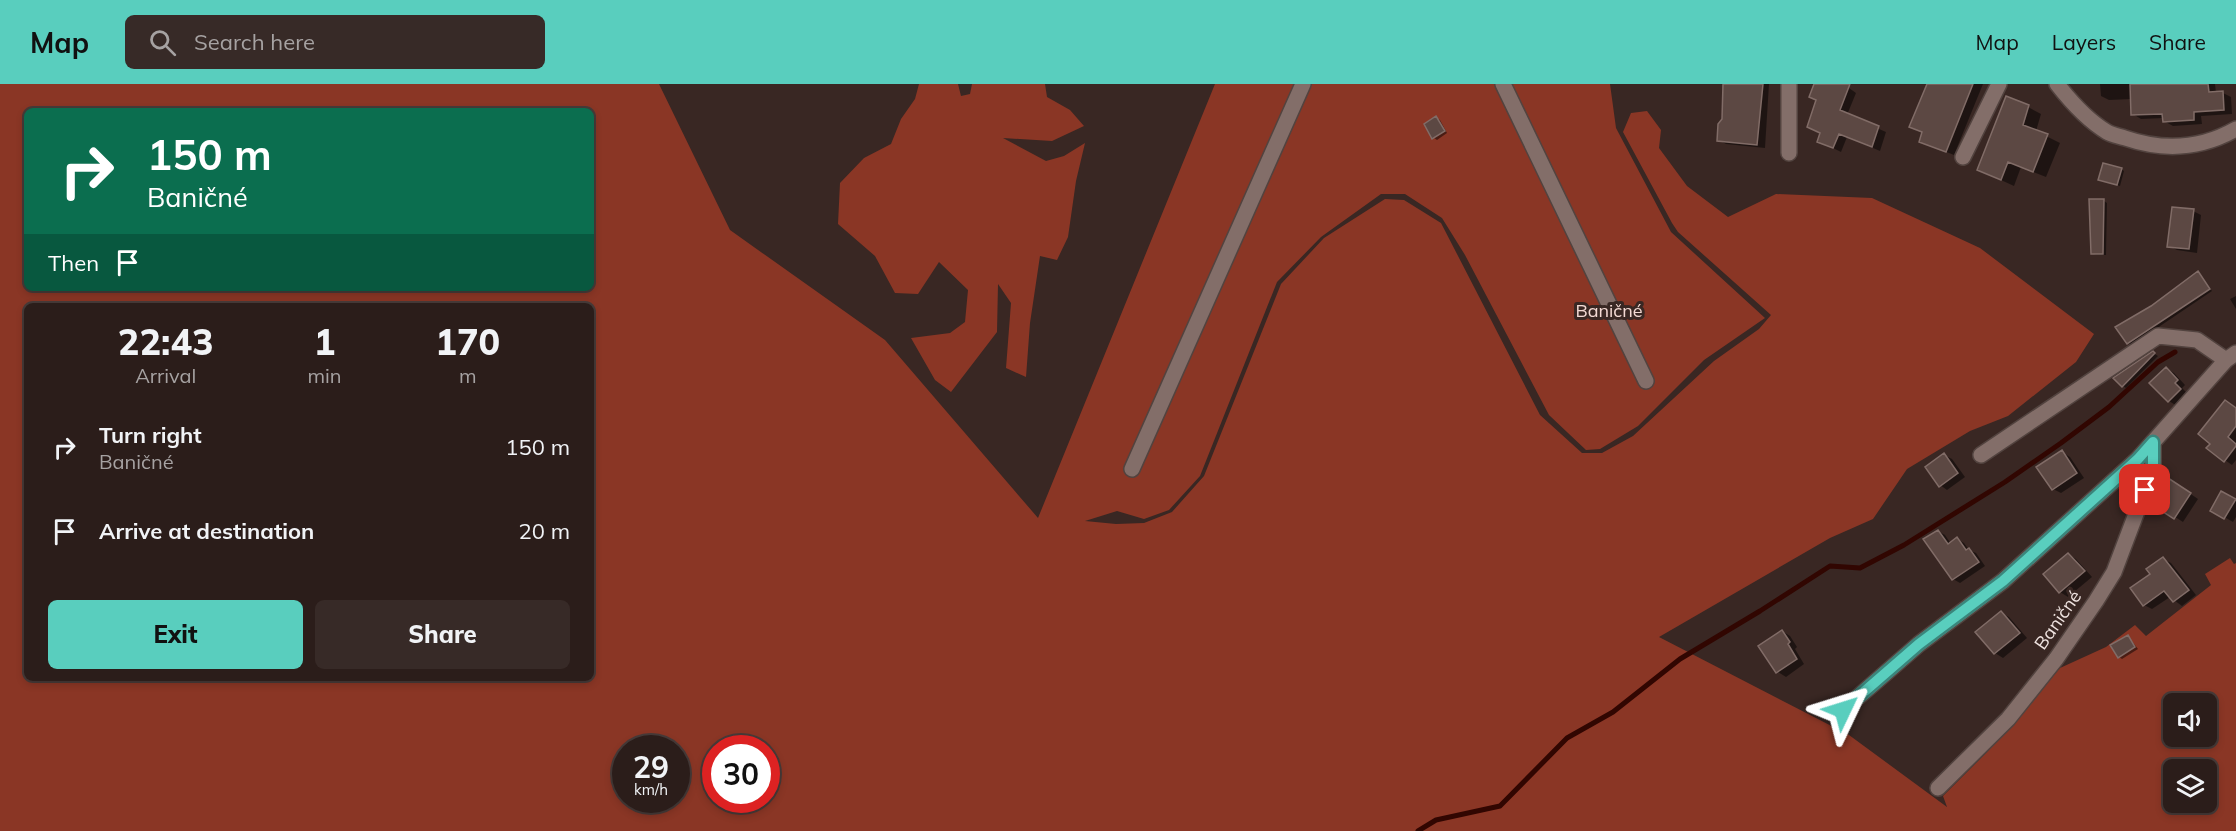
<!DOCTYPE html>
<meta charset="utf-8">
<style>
body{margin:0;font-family:Mulish,sans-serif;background:#372a27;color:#f1f3f6;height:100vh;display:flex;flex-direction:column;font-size:22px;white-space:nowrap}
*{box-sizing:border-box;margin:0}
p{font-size:20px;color:#a6a2a2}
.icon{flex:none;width:33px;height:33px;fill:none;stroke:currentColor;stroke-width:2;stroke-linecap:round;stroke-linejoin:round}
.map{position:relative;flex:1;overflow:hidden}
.panel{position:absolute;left:24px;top:219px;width:570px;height:378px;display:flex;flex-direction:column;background:#2b1d1a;border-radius:9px;box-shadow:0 3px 9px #0003,0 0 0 2px #473b39}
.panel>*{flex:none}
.guide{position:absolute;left:24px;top:24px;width:570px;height:183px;border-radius:9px;box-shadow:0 3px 9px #0003,0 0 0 2px #473b39;background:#0b6e4f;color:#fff;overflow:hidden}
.buttons{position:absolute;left:2163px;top:609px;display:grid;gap:12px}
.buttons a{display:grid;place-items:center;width:54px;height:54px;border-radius:9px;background:#2b1d1a;box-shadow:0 3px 9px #0003,0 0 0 2px #473b39;font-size:30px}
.speed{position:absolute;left:612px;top:651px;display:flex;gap:12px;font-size:30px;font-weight:700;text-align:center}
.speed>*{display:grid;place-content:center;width:78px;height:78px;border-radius:50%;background:#2b1d1a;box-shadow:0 3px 9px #0003,0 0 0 2px #473b39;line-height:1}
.speed small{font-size:15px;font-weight:400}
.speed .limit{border:9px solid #d22;background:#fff;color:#111}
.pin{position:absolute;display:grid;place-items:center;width:51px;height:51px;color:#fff;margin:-26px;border-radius:12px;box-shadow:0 3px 9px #0006}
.me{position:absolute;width:66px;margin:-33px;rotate:49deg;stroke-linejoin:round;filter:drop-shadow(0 0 4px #0008)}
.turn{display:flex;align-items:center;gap:21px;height:126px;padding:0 24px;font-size:27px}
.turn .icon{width:78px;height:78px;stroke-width:2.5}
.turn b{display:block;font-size:42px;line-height:51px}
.then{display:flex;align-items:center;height:57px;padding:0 24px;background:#0003;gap:12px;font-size:22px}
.eta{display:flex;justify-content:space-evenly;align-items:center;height:102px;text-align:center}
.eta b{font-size:36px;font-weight:800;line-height:42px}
.action{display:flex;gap:12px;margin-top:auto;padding:12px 24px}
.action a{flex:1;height:69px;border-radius:9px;background:#59cebe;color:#111;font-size:24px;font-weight:800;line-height:69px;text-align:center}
.action a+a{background:#372a27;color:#f1f3f6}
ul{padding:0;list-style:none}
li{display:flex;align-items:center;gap:18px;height:84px;padding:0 24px}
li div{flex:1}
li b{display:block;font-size:22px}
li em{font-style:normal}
header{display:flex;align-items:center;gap:36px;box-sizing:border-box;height:84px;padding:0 30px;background:#59cebe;color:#111}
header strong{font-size:28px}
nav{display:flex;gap:33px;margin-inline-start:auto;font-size:21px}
.search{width:420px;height:54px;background:#372a27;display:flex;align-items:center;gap:15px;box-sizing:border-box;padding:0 21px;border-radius:9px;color:#a6a2a2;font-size:22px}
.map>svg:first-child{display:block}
.green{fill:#8a3625;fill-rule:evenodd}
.shadow{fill:#0007}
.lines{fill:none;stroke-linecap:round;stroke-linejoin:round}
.stream{stroke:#310601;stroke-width:5}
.building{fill:#5c4843;stroke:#816c67;stroke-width:1.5}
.minor-casing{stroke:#52433f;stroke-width:18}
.minor{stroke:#836e69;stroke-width:15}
.route-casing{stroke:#3a867c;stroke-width:15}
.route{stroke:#59cebe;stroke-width:10}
.labels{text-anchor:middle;stroke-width:6;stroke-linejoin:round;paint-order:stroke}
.park-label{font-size:18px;fill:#f4dad4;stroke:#392723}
.street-label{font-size:18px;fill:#f0e4e1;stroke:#392723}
</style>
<header>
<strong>Map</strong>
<div class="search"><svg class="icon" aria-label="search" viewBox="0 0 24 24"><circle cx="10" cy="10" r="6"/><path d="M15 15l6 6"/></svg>Search here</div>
<nav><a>Map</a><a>Layers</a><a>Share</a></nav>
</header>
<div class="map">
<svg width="2236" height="747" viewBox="0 0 2236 747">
<rect width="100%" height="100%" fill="#392723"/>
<path class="green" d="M0,0H659L730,146L885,256L1038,434L1215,0H1610L1616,44L1671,148L1765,234L1704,276L1638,342L1600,365L1586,366L1549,331L1465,171L1442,134L1405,110H1381L1321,153L1277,198L1200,392L1169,426L1144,435L1117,427L1085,437L1116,440L1144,439L1172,428L1204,392L1281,200L1324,154L1385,115L1404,116L1441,139L1540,331L1582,369H1602L1633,352L1714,277L1759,245L1771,231L1678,148L1672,139L1623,48L1631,29L1647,27L1661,46L1659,64L1687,102L1728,133L1776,110L1872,114L1980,164L2094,250L2076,278L2008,332L1970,347L1907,385L1873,435L1830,454L1659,553L1849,651L1947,723L1943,712L1986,669L2060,584L2106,563L2135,541L2146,552L2211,501L2205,490L2230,474L2234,480L2236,479V747H0ZM27,27H591V204H27ZM27,222H591V594H27ZM2174,620H2206V652H2174ZM626,664H676V716H626ZM716,664H766V716H716ZM2174,686H2206V718H2174Z
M919,0H958L961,12L970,10L972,0H1045L1047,13L1070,26L1084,42L1052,57L1003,54L1046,77L1064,72L1085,59L1076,97L1068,153L1057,176L1040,172L1030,239L1026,293L1006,284L1011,219L998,200L997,248L951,308L935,296L911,254L950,249L965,238L968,206L939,178L918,210L895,209L875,172L838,140L840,99L864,74L891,60L901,35L915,15Z"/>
<path class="shadow" d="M1725,0H1769L1765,64L1726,60L1719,56L1723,35Z
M1815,0H1851L1849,4L1856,9L1847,31L1886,48L1880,67L1847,53L1841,68L1819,57L1822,49Z
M1928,0H1983L1954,71L1929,61L1924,48Z
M2100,0H2215L2216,9H2223L2231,13L2232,30L2201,32L2202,40L2173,42L2164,37V34L2141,35L2133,30L2132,15L2109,16L2101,12Z
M2028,23L2041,30L2036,47L2060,59L2046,93L2021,83L2014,102L1979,86Z
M1436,34L1440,36L1447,49L1437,56L1434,54Z
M2121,85L2124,87L2120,102L2103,97Z
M2104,117L2107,119L2106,171H2096L2092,169Z
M2193,127L2201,131L2197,169L2177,166L2169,162Z
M2198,189L2212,207L2132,261L2128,259L2152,223Z
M2236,212V225L2230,215Z
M2153,269L2158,272L2126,304L2123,302Z
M2166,284L2174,289L2185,301L2182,304L2188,310L2177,322L2169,317L2151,299Z
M2236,324V376L2232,381L2208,364Z
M2062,368L2070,373L2084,394L2061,409L2053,405Z
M1944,371L1952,375L1965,393L1947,406L1940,401Z
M2176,400L2198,415L2183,438L2153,419Z
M2221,409L2236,417V433L2233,438L2212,426Z
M1938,447L1945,451L1951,460L1957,455L1964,459L1969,466L1976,469L1985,482L1960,499L1953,495Z
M2068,470L2076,475L2092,493L2068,513L2060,508L2045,490Z
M2163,475L2171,479L2196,511L2182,522L2170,513L2152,525L2144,521L2152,490Z
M2001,529L2009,533L2027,554L2003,574L1995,569L1977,548Z
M1782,547L1790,552L1797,563L1795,565L1804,580L1786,593L1778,588L1760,562Z
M2128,552L2138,565L2122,575L2119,573Z"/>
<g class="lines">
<path class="stream" d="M1418,747L1436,736L1500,722L1567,654L1613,628L1680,575L1760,527L1830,482L1860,484L1904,461L2005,398L2061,359L2109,323L2158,278L2175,268"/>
</g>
<path class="building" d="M1723,0H1763L1757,61L1717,57L1718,40L1722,35Z
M1814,0H1850L1840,26L1879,42L1872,63L1839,50L1833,64L1817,58L1820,49L1807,43L1816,16L1809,13Z
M1927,0H1973L1946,68L1919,58L1922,48L1909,43Z
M2130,0H2208L2209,8L2223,7L2224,26L2194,28V36L2163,38L2162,30L2131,31Z
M2006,12L2029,21L2023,41L2048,50L2033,88L2008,78L2001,96L1977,86Z
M1436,32L1445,47L1432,55L1424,40Z
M2103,79L2122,84L2117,101L2098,96Z
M2089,115H2104L2103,170H2091Z
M2172,123L2194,125L2189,165L2167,163Z
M2198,187L2210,205L2127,260L2115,243L2151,222Z
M2153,267L2155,269L2122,303L2113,294Z
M2166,283L2178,296L2175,299L2181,305L2168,318L2149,299Z
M2225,316L2236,324V342L2228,353L2236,360V362L2224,378L2206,364L2210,360L2198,350Z
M2062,366L2077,389L2052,406L2036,383Z
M1944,369L1958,389L1939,403L1925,383Z
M2168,394L2191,409L2174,435L2151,420Z
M2221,407L2236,415L2224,435L2210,427Z
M1938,446L1948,460L1957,453L1966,466L1969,464L1979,478L1952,496L1923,455Z
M2068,469L2085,487L2059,509L2043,490Z
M2163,473L2189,506L2173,518L2164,507L2143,522L2130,504L2150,490L2146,485Z
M2001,527L2020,549L1994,570L1975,548Z
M1782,546L1790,558L1788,560L1797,575L1776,589L1758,562Z
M2128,551L2135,563L2118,574L2110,561Z"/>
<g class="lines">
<defs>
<path id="minor" d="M1503,0L1646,297
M2057,0C2071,18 2087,36 2107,48C2112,51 2119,52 2125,54C2163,67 2201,65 2236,45
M1789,69V0
M1963,73L1999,0
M1981,371L2158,252L2197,256L2226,276
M1132,385L1303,0
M1843,626L1919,560L2003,497L2138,375L2226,276L2236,269
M1938,704L2008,635L2056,575L2096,517L2114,488L2153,385V358"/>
</defs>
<use href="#minor" class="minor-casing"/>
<use href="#minor" class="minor"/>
</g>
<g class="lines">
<defs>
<path id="route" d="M1843,626L1919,560L2003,497L2138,375L2153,358V385L2145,406"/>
</defs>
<use href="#route" class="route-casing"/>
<use href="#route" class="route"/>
</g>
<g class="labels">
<g class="park-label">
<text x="1609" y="233">Baničné</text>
</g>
<g class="street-label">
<text transform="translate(2058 536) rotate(-55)" y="6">Baničné</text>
</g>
</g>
</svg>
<div class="buttons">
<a><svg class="icon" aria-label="sound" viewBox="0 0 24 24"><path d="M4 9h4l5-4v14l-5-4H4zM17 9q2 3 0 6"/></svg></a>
<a><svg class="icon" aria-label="layers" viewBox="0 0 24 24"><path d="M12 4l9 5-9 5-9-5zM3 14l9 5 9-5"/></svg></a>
</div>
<div class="speed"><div>29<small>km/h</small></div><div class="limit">30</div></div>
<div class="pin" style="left:2145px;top:406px;background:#d93025"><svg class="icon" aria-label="arrive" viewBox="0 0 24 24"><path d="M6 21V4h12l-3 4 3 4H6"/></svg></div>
<svg class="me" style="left:1843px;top:626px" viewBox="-20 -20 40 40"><path d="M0-17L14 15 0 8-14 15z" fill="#59cebe" stroke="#fff" stroke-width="4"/></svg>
<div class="guide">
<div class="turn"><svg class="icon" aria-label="right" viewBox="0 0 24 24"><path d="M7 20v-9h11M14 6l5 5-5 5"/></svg><div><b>150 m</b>Baničné</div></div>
<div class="then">Then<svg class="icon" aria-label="arrive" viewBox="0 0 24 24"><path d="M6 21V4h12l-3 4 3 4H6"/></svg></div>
</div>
<section class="panel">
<div class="eta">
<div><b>22:43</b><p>Arrival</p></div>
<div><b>1</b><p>min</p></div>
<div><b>170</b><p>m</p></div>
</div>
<ul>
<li><svg class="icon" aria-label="right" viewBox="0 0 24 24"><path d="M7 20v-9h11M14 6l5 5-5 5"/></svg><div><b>Turn right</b><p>Baničné</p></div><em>150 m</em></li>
<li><svg class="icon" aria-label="arrive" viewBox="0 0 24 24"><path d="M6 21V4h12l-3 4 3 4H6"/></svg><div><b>Arrive at destination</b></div><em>20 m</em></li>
</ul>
<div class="action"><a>Exit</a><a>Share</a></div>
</section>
</div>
